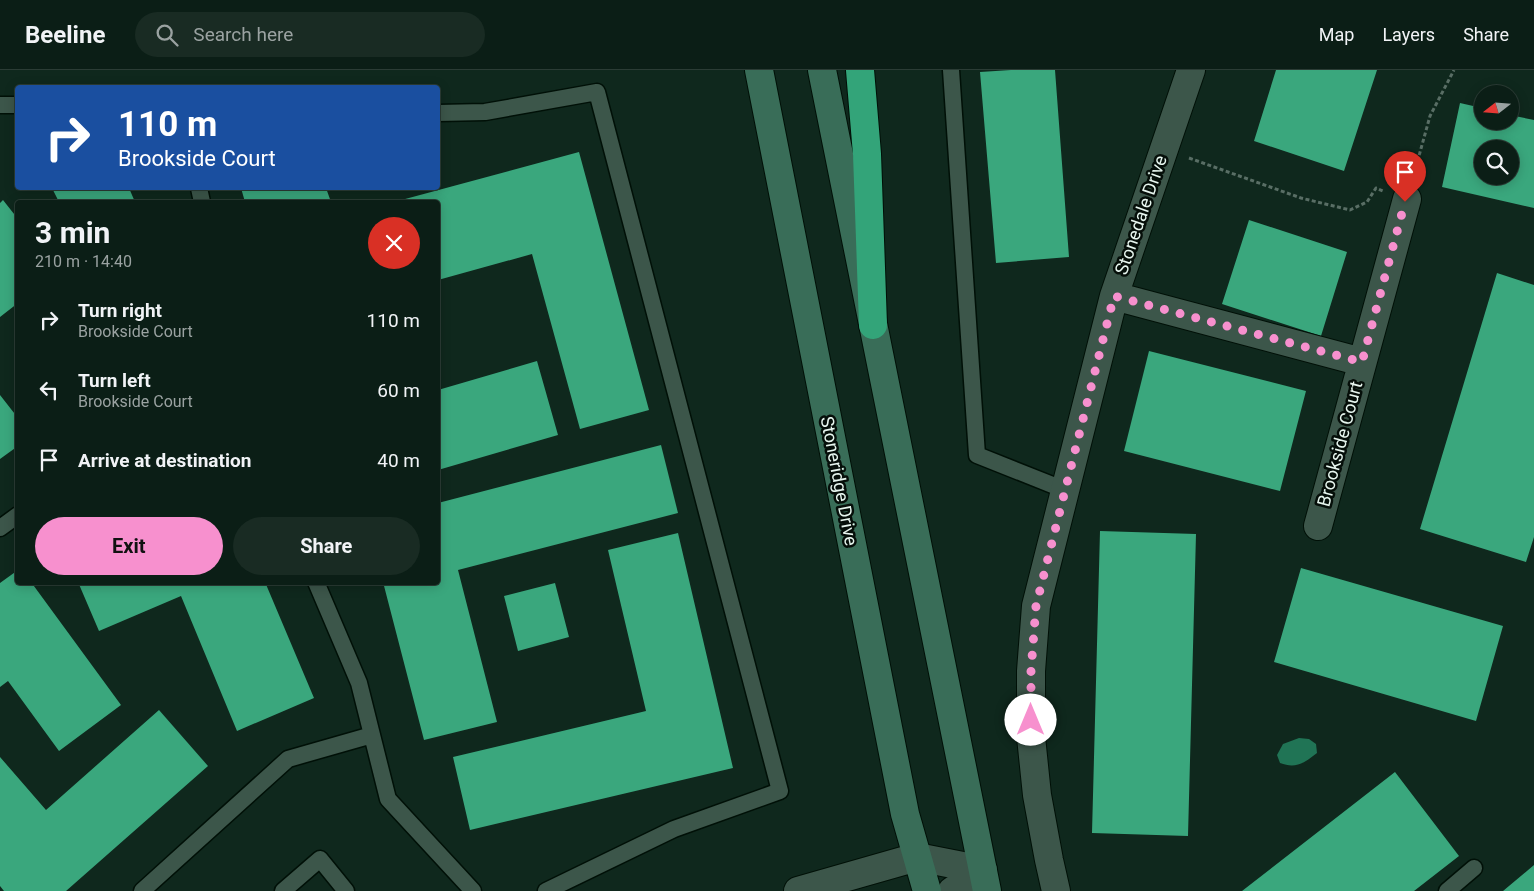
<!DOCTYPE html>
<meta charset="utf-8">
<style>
body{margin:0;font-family:Roboto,sans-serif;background:#192b23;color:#f1f3f6;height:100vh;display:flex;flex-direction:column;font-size:19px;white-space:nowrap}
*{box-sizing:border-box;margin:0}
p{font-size:16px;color:#9aa2a1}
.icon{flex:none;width:28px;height:28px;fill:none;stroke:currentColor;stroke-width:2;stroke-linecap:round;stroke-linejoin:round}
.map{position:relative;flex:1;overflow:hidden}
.panel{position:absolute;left:15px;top:130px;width:425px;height:385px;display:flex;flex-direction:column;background:#0b1e16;border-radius:5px;box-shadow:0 2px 12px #0003,0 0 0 1px #2b3c35}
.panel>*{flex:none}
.guide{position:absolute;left:15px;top:15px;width:425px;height:105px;border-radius:5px;box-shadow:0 2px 12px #0003,0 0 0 1px #2b3c35;background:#1a4fa0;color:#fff;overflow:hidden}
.needle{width:32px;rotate:253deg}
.fabs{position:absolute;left:1474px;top:15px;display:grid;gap:10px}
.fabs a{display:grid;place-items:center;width:45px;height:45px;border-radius:50%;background:#0b1e16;box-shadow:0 2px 12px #0003,0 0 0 1px #2b3c35;font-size:25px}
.pin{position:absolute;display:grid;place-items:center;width:42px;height:42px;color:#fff;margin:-51px -21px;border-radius:50% 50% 50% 0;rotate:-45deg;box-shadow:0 0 5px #0007}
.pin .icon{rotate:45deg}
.me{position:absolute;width:55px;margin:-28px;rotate:0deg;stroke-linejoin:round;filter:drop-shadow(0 0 4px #0008)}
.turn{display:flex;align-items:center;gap:18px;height:105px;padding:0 20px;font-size:22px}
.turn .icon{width:65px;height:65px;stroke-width:2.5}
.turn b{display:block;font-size:35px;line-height:42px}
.round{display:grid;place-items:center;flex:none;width:52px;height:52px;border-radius:26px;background:#192b23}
.overview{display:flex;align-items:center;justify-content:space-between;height:85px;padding:0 20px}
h1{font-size:30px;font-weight:700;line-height:38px}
.cta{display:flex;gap:10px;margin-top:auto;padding:10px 20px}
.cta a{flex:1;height:58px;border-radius:30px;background:#f790ce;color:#111;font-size:20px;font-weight:700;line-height:58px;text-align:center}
.cta a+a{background:#192b23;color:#f1f3f6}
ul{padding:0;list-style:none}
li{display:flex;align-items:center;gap:15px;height:70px;padding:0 20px}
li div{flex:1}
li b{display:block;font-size:19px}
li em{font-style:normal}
header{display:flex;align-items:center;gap:30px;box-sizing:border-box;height:70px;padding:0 25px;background:#0b1e16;border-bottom:1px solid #2b3c35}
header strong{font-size:24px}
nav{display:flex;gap:28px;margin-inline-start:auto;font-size:18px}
.search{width:350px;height:45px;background:#192b23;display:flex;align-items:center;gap:12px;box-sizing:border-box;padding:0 18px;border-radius:28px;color:#9aa2a1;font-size:19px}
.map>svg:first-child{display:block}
.water{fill:#207455}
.building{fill:#3aa77d;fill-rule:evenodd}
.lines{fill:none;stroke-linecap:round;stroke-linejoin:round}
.lane-casing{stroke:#001007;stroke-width:19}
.street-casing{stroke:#001007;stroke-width:30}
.secondary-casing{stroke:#001007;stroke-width:30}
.highway-casing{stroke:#001007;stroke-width:30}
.path{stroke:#596e65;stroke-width:3;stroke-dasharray:4 2.5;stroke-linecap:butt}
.lane{stroke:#3c564a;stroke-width:16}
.street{stroke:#3c564a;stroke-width:28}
.secondary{stroke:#396d58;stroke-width:28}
.highway{stroke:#33a479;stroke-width:28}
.route{stroke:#f790ce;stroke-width:9;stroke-dasharray:0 16.2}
.labels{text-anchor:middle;stroke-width:5;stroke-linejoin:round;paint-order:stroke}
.street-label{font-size:18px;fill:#e7f6ef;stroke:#050e09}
</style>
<header>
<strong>Beeline</strong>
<div class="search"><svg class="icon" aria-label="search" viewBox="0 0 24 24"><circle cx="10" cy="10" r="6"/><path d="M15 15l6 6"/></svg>Search here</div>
<nav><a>Map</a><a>Layers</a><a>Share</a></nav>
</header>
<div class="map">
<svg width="1534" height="821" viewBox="0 0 1534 821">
<rect width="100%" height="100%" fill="#0f281d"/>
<path class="water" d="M1299,668L1309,669L1316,674L1317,683C1304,693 1296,699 1280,693L1277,685L1283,674Z"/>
<path class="building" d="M1011,0H1055L1069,187L996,193L980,2Z
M1276,0H1377L1344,101L1254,71Z
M1460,33L1482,38V51H1510V45L1534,50V138L1442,117ZM1482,79H1510V106H1482Z
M579,82L649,340L580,359L532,184L438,210V132H394Z
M52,118H129L135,132H59Z
M241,118H326L331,132H245Z
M3,130L18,149V233L0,247V133Z
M1249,150L1347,182L1321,266L1222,234Z
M1497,203L1534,215V467L1526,492L1420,459Z
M1149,281L1306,321L1280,421L1124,381Z
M537,291L558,365L438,400V320Z
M0,325L18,348V376L0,389Z
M661,375L678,443L458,500L497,652L424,670L383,512H438V433Z
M1100,461L1196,464L1188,766L1092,763Z
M678,463L733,698L470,760L453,687L646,641L608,480Z
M1301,498L1503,556L1476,651L1274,592Z
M18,500V512H31L121,635L59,681L8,611L0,617V513Z
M78,512H265L314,628L237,661L181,526L99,561Z
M555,513L569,567L518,581L504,526Z
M159,640L208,696L66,821H4L0,816V687L46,740Z
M1395,702L1459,786L1414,821H1242Z
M1534,795V821H1503Z"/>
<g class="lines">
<defs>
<path id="lane" d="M951,0L977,385L1065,420
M0,35H18
M438,43L485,42L597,22L780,721L674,759L546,821
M199,118L202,132
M0,458L18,445
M316,512L359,613L372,665
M142,821L288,689L372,665L388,729L473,821
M283,821L320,789L346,821
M1447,821L1474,798"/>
<path id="street" d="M1114,226L1362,292
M1318,456L1407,129
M798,821L917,787L983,800
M952,821L983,800
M1056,821L1049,790L1037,725L1031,667V601L1036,536L1114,226L1191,0"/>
<path id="secondary" d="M759,0L905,744L927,821
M822,0L987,821"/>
<path id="highway" d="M860,0L867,84L873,255"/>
</defs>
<use href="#lane" class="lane-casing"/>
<use href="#street" class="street-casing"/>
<use href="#secondary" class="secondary-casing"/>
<use href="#highway" class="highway-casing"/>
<path class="path" d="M1189,88L1301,128L1350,140L1367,132L1376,118L1383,121
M1414,104L1430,46L1454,0"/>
<use href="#lane" class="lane"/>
<use href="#street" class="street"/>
<use href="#secondary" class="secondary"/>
<use href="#highway" class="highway"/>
</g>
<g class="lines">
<path class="route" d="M1031,650V601L1036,536L1114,226L1362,292L1405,132"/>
</g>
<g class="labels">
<g class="street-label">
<text transform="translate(1141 145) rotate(-71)" y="6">Stonedale Drive</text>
<text transform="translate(1340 374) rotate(-75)" y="6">Brookside Court</text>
<text transform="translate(839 411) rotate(79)" y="6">Stoneridge Drive</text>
</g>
</g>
</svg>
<div class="fabs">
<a><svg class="needle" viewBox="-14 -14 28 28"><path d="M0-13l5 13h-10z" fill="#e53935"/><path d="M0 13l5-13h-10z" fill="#9aa2a1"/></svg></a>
<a><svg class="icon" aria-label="search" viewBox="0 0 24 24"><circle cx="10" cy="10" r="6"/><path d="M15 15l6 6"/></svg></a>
</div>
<div class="pin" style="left:1405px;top:132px;background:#d93025"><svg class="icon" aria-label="arrive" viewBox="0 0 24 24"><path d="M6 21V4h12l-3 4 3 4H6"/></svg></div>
<svg class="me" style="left:1031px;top:650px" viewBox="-20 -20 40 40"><circle r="19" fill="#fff"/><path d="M0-13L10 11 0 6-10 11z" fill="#f790ce"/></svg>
<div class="guide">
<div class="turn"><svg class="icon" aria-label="right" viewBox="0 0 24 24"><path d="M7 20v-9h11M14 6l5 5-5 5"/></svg><div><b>110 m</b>Brookside Court</div></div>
</div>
<section class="panel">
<div class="overview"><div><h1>3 min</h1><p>210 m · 14:40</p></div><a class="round" style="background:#d93025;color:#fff"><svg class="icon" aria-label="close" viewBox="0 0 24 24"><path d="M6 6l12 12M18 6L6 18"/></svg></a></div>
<ul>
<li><svg class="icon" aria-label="right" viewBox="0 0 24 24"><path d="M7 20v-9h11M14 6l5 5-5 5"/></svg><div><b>Turn right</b><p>Brookside Court</p></div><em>110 m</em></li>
<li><svg class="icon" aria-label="left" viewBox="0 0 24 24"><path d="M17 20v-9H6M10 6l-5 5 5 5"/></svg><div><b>Turn left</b><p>Brookside Court</p></div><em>60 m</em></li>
<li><svg class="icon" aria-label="arrive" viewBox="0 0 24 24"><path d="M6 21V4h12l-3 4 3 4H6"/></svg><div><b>Arrive at destination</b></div><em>40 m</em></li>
</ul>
<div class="cta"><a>Exit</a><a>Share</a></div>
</section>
</div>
